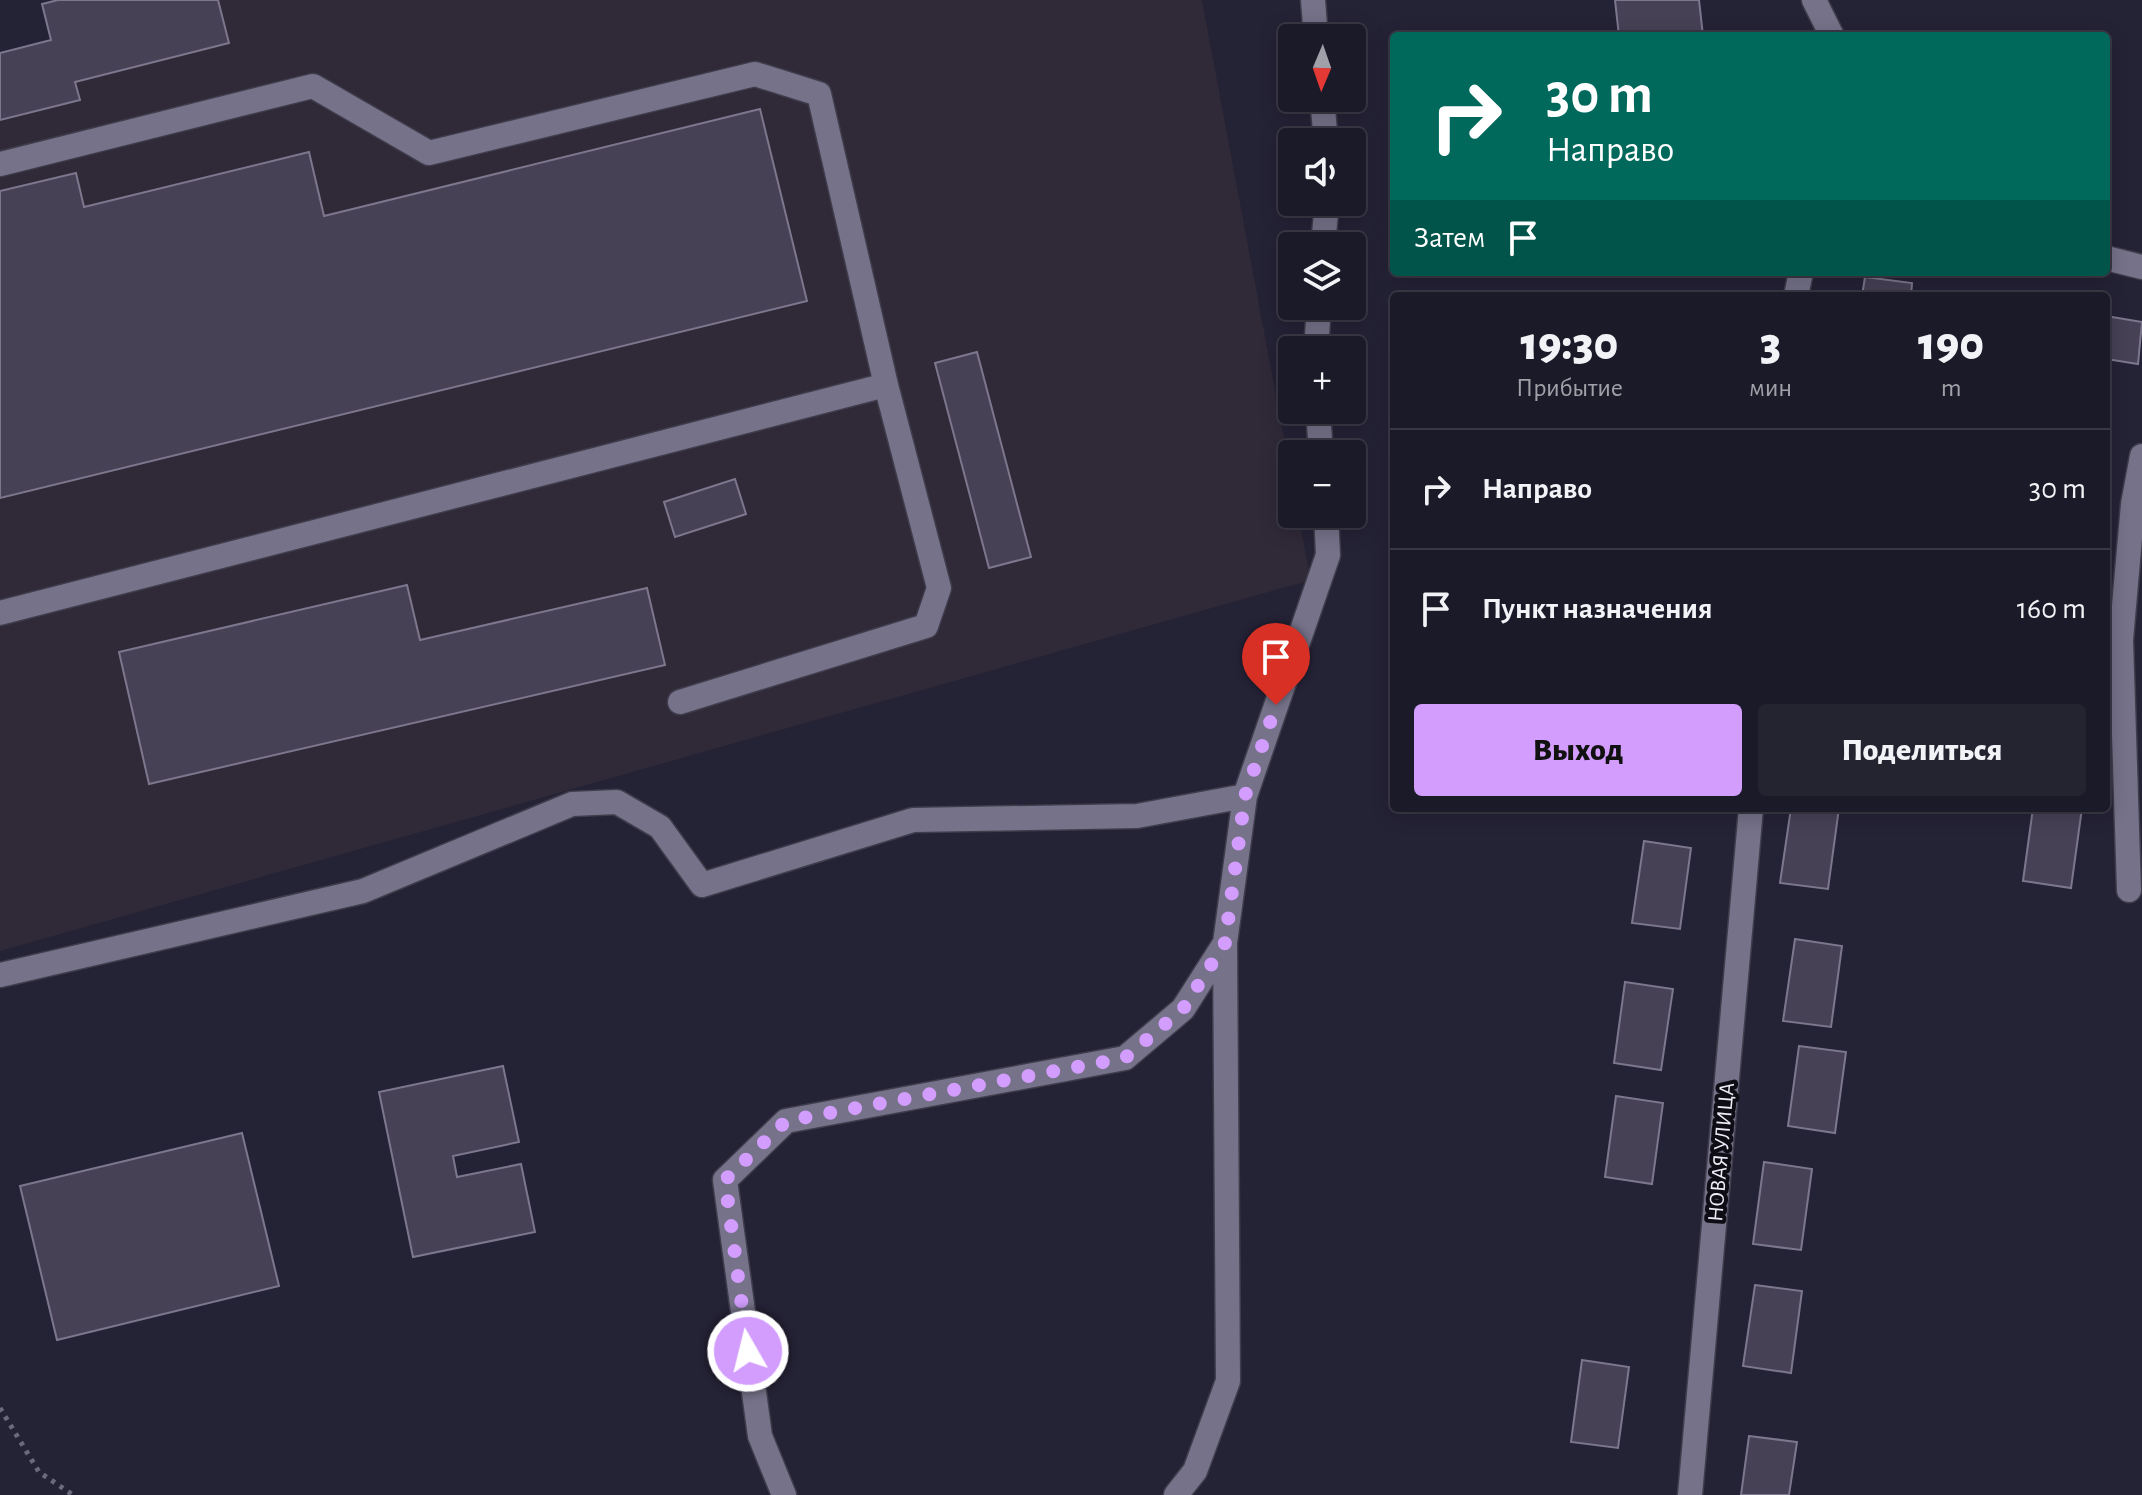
<!DOCTYPE html>
<html lang="ru">
<meta charset="utf-8">
<style>
body{margin:0;font-family:"Alegreya Sans",sans-serif;background:#242330;color:#f1f3f6;height:100vh;display:flex;flex-direction:column;font-size:30px;white-space:nowrap}
*{box-sizing:border-box;margin:0}
p{font-size:26px;color:#a0a1a8}
.icon{flex:none;width:44px;height:44px;fill:none;stroke:currentColor;stroke-width:2;stroke-linecap:round;stroke-linejoin:round}
.map{position:relative;flex:1;overflow:hidden}
.details{position:absolute;left:1390px;top:292px;width:720px;height:520px;display:flex;flex-direction:column;background:#1b1a28;border-radius:8px;box-shadow:0 4px 20px #0003,0 0 0 2px #393845}
.details>*{flex:none}
.guide{position:absolute;left:1390px;top:32px;width:720px;height:244px;border-radius:8px;box-shadow:0 4px 20px #0003,0 0 0 2px #393845;background:#00695c;color:#fff;overflow:hidden}
.needle{width:52px;rotate:182deg}
.fabs{position:absolute;left:1278px;top:24px;display:grid;gap:16px}
.fabs a{display:grid;place-items:center;width:88px;height:88px;border-radius:8px;background:#1b1a28;box-shadow:0 4px 20px #0003,0 0 0 2px #393845;font-size:40px}
.pin{position:absolute;display:grid;place-items:center;width:68px;height:68px;color:#fff;margin:-82px -34px;border-radius:50% 50% 50% 0;rotate:-45deg;box-shadow:0 0 8px #0007}
.pin .icon{rotate:45deg}
.me{position:absolute;width:88px;margin:-44px;rotate:352deg;stroke-linejoin:round;filter:drop-shadow(0 0 6px #0008)}
.turn{display:flex;align-items:center;gap:28px;height:168px;padding:0 24px;font-size:36px}
.turn .icon{width:104px;height:104px;stroke-width:2.5}
.turn b{display:block;font-size:56px;line-height:68px}
.then{display:flex;align-items:center;height:76px;padding:0 24px;background:#0003;gap:16px;font-size:30px}
.eta{display:flex;justify-content:space-evenly;align-items:center;height:136px;text-align:center}
.eta b{font-size:48px;font-weight:800;line-height:56px}
.primary-button{display:flex;gap:16px;margin-top:auto;padding:16px 24px}
.primary-button a{flex:1;height:92px;border-radius:8px;background:#d29dfd;color:#111;font-size:32px;font-weight:800;line-height:92px;text-align:center}
.primary-button a+a{background:#242330;color:#f1f3f6}
ul{padding:0;list-style:none}
li{display:flex;align-items:center;gap:24px;height:120px;padding:0 24px;border-top:2px solid #393845}
li div{flex:1}
li b{display:block;font-size:30px}
li em{font-style:normal}
.map>svg:first-child{display:block}
.industrial{fill:#302938}
.building{fill:#474156;stroke:#7d778e;stroke-width:2}
.lines{fill:none;stroke-linecap:round;stroke-linejoin:round}
.minor-casing{stroke:#3f3c4c;stroke-width:27}
.path{stroke:#6b6a7b;stroke-width:5;stroke-dasharray:4 6;stroke-linecap:butt}
.minor{stroke:#757289;stroke-width:24}
.route{stroke:#d29dfd;stroke-width:14;stroke-dasharray:0 25.2}
.labels{text-anchor:middle;stroke-width:8;stroke-linejoin:round;paint-order:stroke}
.street-label{font-size:22px;fill:#ecebf8;stroke:#0e0d15}
</style>
<div class="map">
<svg width="2142" height="1495" viewBox="0 0 2142 1495">
<rect width="100%" height="100%" fill="#242235"/>
<path class="industrial" d="M58,0H1202L1292,481V514H1298L1311,580L0,951V53L51,40L42,4Z"/>
<path class="building" d="M58,0H218L229,43L75,82L80,100L0,120V53L51,40L42,4Z
M1615,0H1699L1703,36H1619Z
M760,109L807,301L0,498V191L76,173L84,207L309,152L324,216Z
M1865,277L1912,283L1911,296H1862Z
M2106,316L2142,322L2138,364L2106,359Z
M977,352L1031,557L989,568L935,363Z
M735,479L746,514L675,537L664,502Z
M407,585L420,640L647,588L665,665L149,784L119,652Z
M1791,808H1839L1828,889L1780,883Z
M2033,808H2082L2071,888L2023,881Z
M1644,841L1691,848L1680,929L1632,923Z
M1795,939L1842,946L1831,1027L1783,1021Z
M1625,982L1673,989L1661,1070L1614,1063Z
M1799,1046L1846,1052L1835,1133L1788,1126Z
M503,1066L519,1142L453,1156L457,1177L521,1164L535,1232L413,1257L379,1092Z
M1616,1096L1663,1103L1652,1184L1605,1177Z
M242,1133L279,1286L57,1340L20,1186Z
M1764,1162L1812,1169L1801,1250L1753,1244Z
M1755,1285L1802,1291L1791,1373L1743,1366Z
M1582,1360L1629,1367L1618,1448L1571,1442Z
M1749,1436L1797,1442L1789,1495H1741Z"/>
<g class="lines">
<defs>
<path id="minor" d="M1313,0L1316,38
M1814,0L1832,36
M1322,98L1326,142
M0,164L313,86L429,153L755,74L819,94L886,385L939,588L926,626L680,702
M1323,246L1327,202
M2106,258L2142,267
M1796,296L1801,272
M1316,350L1319,306
M1318,410L1321,454
M0,613L886,385
M2129,890L2121,640L2133,504L2142,456
M0,975L363,891L572,804L617,802L660,827L702,885L913,820L1137,816L1245,796
M784,1495L760,1436L725,1180L786,1121L1125,1058L1183,1009L1225,943
M1176,1495L1195,1471L1228,1381L1225,943L1245,796L1328,555L1326,514
M1690,1495L1751,808"/>
</defs>
<use href="#minor" class="minor-casing"/>
<path class="path" d="M0,1408L39,1472L73,1495"/>
<use href="#minor" class="minor"/>
</g>
<g class="lines">
<path class="route" d="M748,1351L725,1180L786,1121L1125,1058L1183,1009L1225,943L1245,796L1276,705"/>
</g>
<g class="labels">
<g class="street-label">
<text transform="translate(1720 1152) rotate(-85)" y="8">НОВАЯ УЛИЦА</text>
</g>
</g>
</svg>
<div class="fabs">
<a><svg class="needle" viewBox="-14 -14 28 28"><path d="M0-13l5 13h-10z" fill="#e53935"/><path d="M0 13l5-13h-10z" fill="#a0a1a8"/></svg></a>
<a><svg class="icon" aria-label="sound" viewBox="0 0 24 24"><path d="M4 9h4l5-4v14l-5-4H4zM17 9q2 3 0 6"/></svg></a>
<a><svg class="icon" aria-label="layers" viewBox="0 0 24 24"><path d="M12 4l9 5-9 5-9-5zM3 14l9 5 9-5"/></svg></a>
<a>+</a>
<a>−</a>
</div>
<div class="pin" style="left:1276px;top:705px;background:#d93025"><svg class="icon" aria-label="arrive" viewBox="0 0 24 24"><path d="M6 21V4h12l-3 4 3 4H6"/></svg></div>
<svg class="me" style="left:748px;top:1351px" viewBox="-20 -20 40 40"><circle r="17" fill="#d29dfd" stroke="#fff" stroke-width="3"/><path d="M0-11L8 9 0 5-8 9z" fill="#fff"/></svg>
<div class="guide">
<div class="turn"><svg class="icon" aria-label="right" viewBox="0 0 24 24"><path d="M7 20v-9h11M14 6l5 5-5 5"/></svg><div><b>30 m</b>Направо</div></div>
<div class="then">Затем<svg class="icon" aria-label="arrive" viewBox="0 0 24 24"><path d="M6 21V4h12l-3 4 3 4H6"/></svg></div>
</div>
<section class="details">
<div class="eta">
<div><b>19:30</b><p>Прибытие</p></div>
<div><b>3</b><p>мин</p></div>
<div><b>190</b><p>m</p></div>
</div>
<ul>
<li><svg class="icon" aria-label="right" viewBox="0 0 24 24"><path d="M7 20v-9h11M14 6l5 5-5 5"/></svg><div><b>Направо</b></div><em>30 m</em></li>
<li><svg class="icon" aria-label="arrive" viewBox="0 0 24 24"><path d="M6 21V4h12l-3 4 3 4H6"/></svg><div><b>Пункт назначения</b></div><em>160 m</em></li>
</ul>
<div class="primary-button"><a>Выход</a><a>Поделиться</a></div>
</section>
</div>
